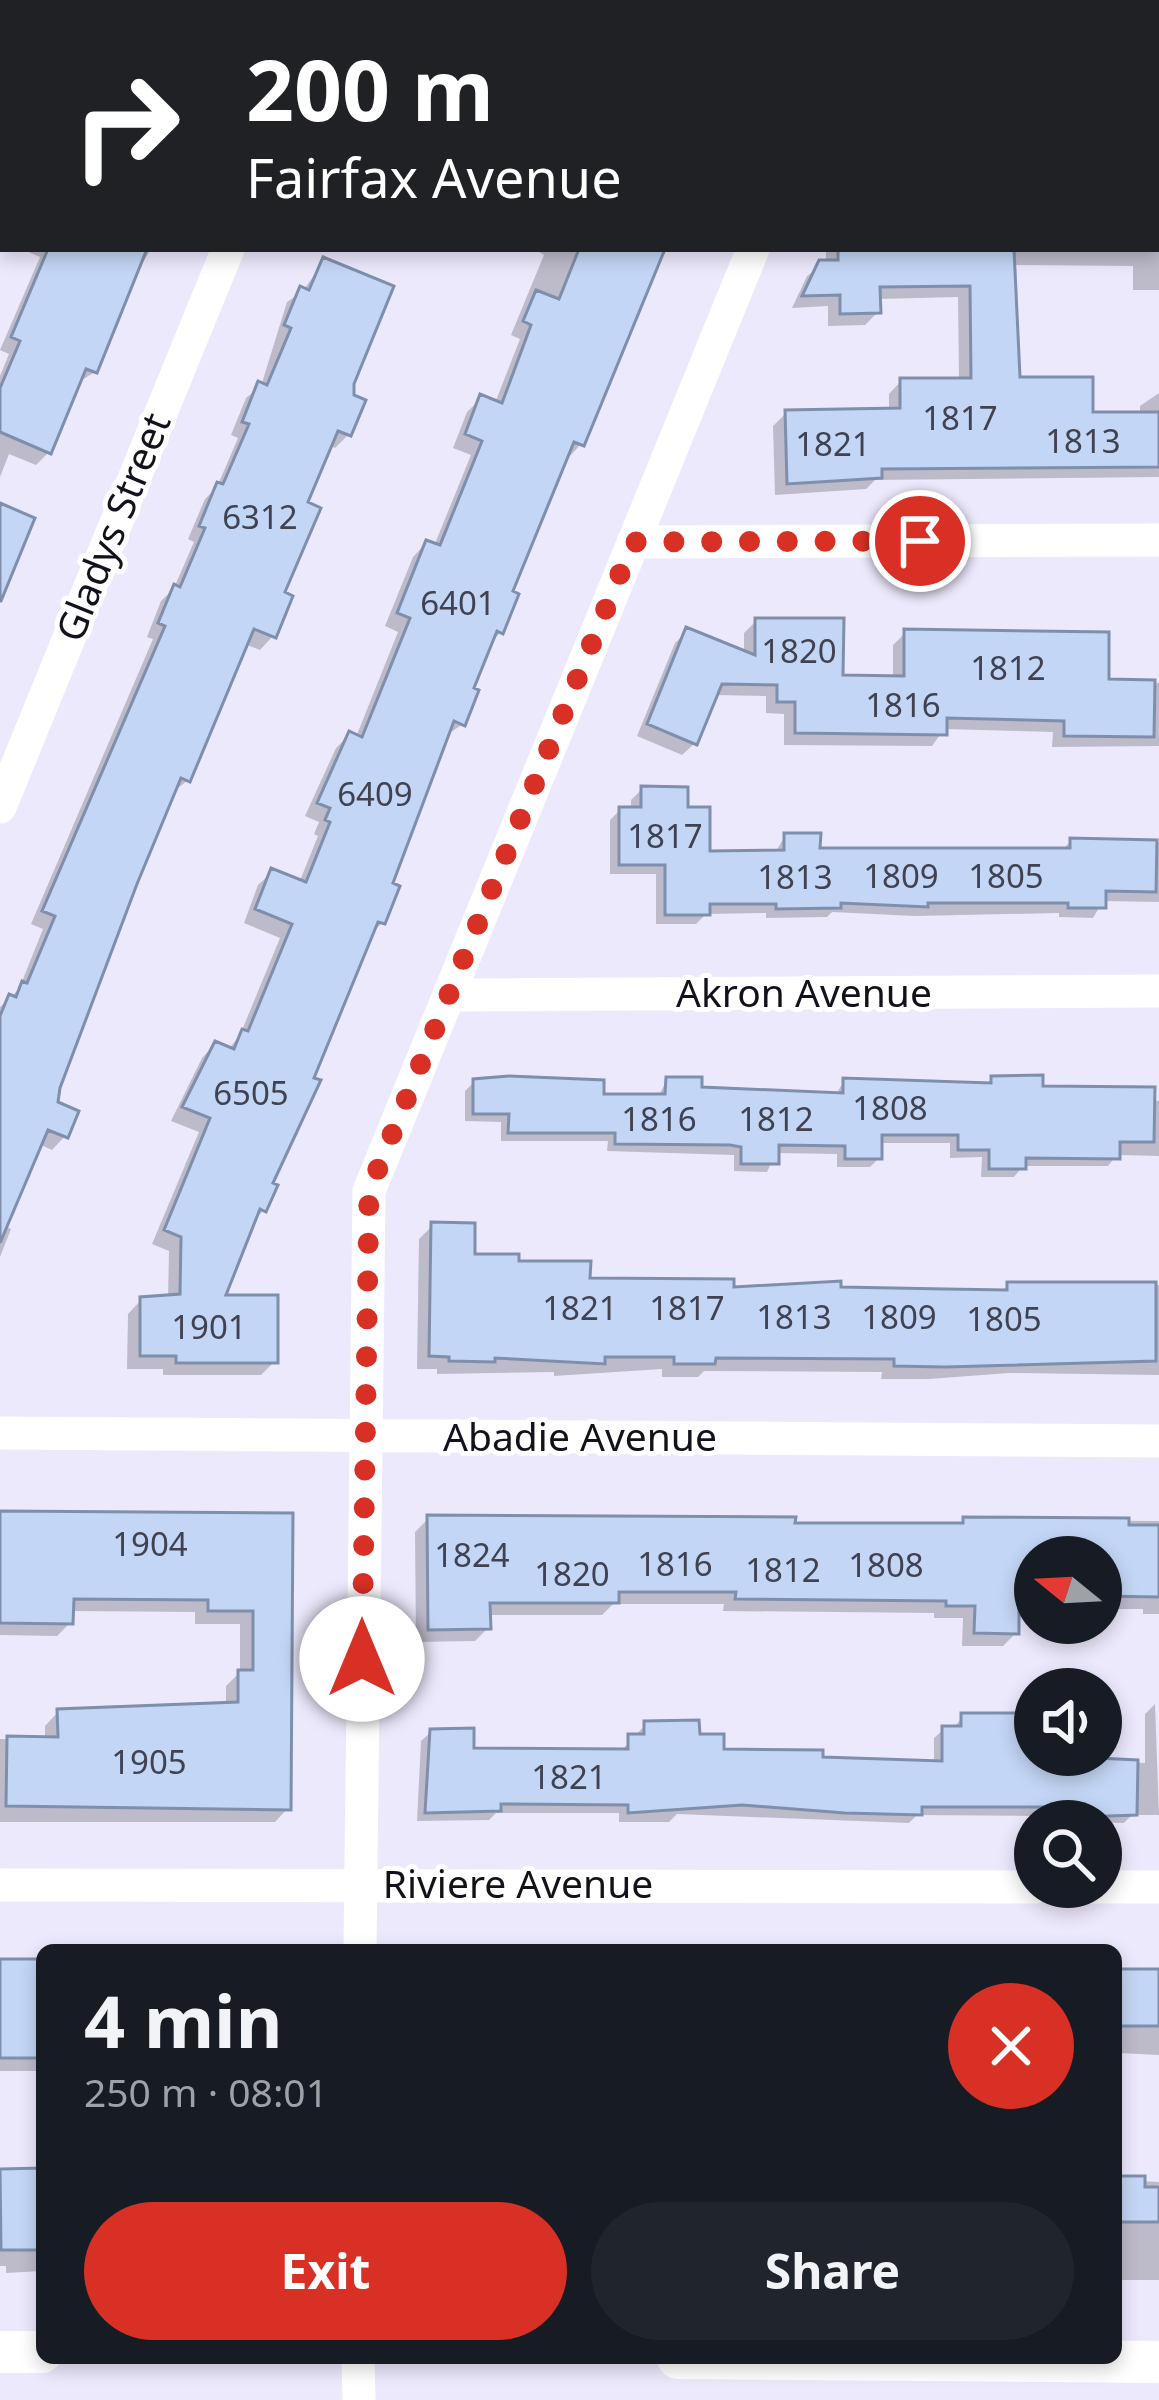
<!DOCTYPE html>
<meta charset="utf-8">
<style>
body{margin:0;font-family:"Noto Sans",sans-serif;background:#20242c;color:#f1f3f6;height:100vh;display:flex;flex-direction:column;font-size:45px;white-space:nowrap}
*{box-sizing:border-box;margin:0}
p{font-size:39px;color:#9ea1a6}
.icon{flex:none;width:66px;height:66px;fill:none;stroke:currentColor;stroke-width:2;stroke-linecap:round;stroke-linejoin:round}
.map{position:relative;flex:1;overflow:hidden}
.sheet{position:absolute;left:36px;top:1944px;width:1086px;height:420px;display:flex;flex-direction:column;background:#171b24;border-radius:18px;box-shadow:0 6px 18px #0003}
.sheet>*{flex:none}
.guide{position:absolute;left:0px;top:0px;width:1161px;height:252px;box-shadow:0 6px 18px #0003;background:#202124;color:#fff;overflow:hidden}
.needle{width:78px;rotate:288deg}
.tools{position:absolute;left:1014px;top:1536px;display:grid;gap:24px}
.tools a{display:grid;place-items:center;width:108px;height:108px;border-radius:50%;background:#171b24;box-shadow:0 6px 18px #0003;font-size:60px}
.pin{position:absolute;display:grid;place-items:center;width:102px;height:102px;color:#fff;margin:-51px;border:6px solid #fff;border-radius:50%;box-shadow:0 3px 12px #0007}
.me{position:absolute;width:132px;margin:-66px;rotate:0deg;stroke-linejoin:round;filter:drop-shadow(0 0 9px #0008)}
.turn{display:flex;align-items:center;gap:42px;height:252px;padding:0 48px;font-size:54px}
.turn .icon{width:156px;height:156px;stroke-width:2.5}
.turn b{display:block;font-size:84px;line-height:102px}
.round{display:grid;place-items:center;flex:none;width:126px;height:126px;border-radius:63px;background:#20242c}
.head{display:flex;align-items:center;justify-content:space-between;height:204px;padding:0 48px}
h1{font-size:72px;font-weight:700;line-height:90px}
.primary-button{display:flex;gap:24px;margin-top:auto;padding:24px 48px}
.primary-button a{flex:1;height:138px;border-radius:72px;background:#d93025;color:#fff;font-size:48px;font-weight:700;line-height:138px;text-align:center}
.primary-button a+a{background:#20242c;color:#f1f3f6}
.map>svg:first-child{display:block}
.shadow{fill:#0003}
.building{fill:#c3d6f5;stroke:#7f8fab;stroke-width:3}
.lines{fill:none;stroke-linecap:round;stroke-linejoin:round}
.minor{stroke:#fff;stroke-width:33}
.tertiary{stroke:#fff;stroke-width:42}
.route{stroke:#d93025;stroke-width:21;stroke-dasharray:0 37.8}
.labels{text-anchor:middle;stroke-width:10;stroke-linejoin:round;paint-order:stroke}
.number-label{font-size:33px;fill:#404252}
.street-label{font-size:39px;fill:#14111c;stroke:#fff}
</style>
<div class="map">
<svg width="1159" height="2400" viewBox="0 0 1159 2400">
<rect width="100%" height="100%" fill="#ede9fd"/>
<path class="shadow" d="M0,0H766L3,3V33Z
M944,0H1054L943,3Z
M1159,171V290H1133V266L1011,265L1017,380L1090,415H1140V406L1159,393V477L875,480L866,489L775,495L773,426L786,413L889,411V394L901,381H959L958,297L877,299L878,312L865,325L828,326V306L792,308L807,276L826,263V249H1158Z
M0,185H3V241L0,240Z
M22,249H151L130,283L95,372L77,383L49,452L36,465L9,454L0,477V376L9,354L0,350L40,257Z
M340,249H456L454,251Z
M535,249H661L581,444L568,458L509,593L501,632L488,645L463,724L445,736L389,884L382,923L369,935L269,1185L264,1210L252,1222L221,1298L275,1361L261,1375H163V1369H127L128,1314L141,1300L168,1298L169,1251L152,1244L199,1132L171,1121L202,1058L215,1044L228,1050L240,1035L280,938L244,923L258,885L272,872L299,883L318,836L314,834L319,822L305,816L336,748L349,735L356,737L398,632L385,626L413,557L426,543L434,546L471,455L453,448L467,412L481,398L495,403L520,339L511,335L544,255Z
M324,261L351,383L349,434L335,448L329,445L304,504L273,636L260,650L245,644L188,780L172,793L57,1087L55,1104L65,1136L52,1150L39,1144L4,1226L11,1229L0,1257V1007L19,989L43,929L31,924L153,639L147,637L161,601L174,588L194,542L188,539L205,499L217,487L238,438L231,435L246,398L261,386L287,302L303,291Z
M756,621L840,677L893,679V645L906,632L1106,682L1159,683V746L1052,747L1053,732L944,729L932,746L784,745V714L766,713V696L714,695L695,743L682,755L637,736L675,643L687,631L744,654V633Z
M642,789L685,810L707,854L775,853L785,836L817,850L1061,851L1071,841L1159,843V902L1103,901L1093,918L1059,917V913L915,916L832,912L827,917L766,918V913L706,914L696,924H656V874H610V820L620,810H631V800Z
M992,1079L1159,1101V1156L1117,1155L1108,1166H1023L1014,1177H981L982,1157L950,1158V1143H879V1158L870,1167H837V1154L776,1153L767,1172L734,1171V1155L607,1151L608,1141H501V1122L465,1121V1091L474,1082L601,1097H658L667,1080L699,1090L835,1096L844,1081L985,1085Z
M433,1225L472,1257L587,1281L731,1290L799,1284L946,1292L1000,1293L1008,1285H1159V1375L1009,1373L929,1379H881L882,1372L704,1371L698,1377H662V1369L554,1376V1372L437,1374V1369H417L419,1239Z
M0,1514L290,1516L288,1808L275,1822H0V1739L45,1740V1726L58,1712L226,1705V1686L240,1672V1624H195V1612L71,1611L70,1623L57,1636L0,1635Z
M429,1518L958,1526L965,1520L1159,1521V1614H1143V1609H1101V1557H1035V1611H1016V1633L1003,1646H962L963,1618H934V1613L723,1611L724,1604H613L602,1615H488V1628L475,1641L416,1642L415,1532Z
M1155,1704L1159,1815H1132L1124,1823L1045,1821V1816L917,1815L909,1823L677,1814L669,1822H619V1813H496L489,1820L417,1821L421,1741L431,1732L471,1751L620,1752L646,1724L697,1737L721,1752L934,1764V1738L944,1729H953L963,1716L1035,1729V1755L1145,1763V1714Z
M0,1963H42V2071H0Z
M1116,1971H1159V2055L1119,2053Z
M0,2173H42V2271L6,2273V2266H0Z
M1116,2180L1159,2182V2280H1116Z"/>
<path class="building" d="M48,249H147L97,373L86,369L51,454L0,432V388L20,341L11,337Z
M579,249H665L584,446L574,442L513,591L519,594L503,634L497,631L474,688L479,690L465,726L454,721L393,883L400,886L385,924L378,922L314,1078L321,1080L273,1183L278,1185L266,1212L260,1209L226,1295H278V1363H176V1356H140V1297L180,1294L181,1237L164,1230L210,1118L182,1107L215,1041L234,1049L242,1029L248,1031L292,924L255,909L271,868L306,882L330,822L325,820L330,808L317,803L349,731L362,737L410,618L397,613L426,540L440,545L482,441L465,434L480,394L502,403L531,325L523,321L536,290L559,299Z
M838,249H1014L1020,377H1093V412H1159V467L882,469V478L787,484L785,410L900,408V378H971L970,286L880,287L881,313L840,314V295L802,296L819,260H838Z
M323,257L394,286L354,384V395L366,400L351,436L338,431L308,502L321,508L285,592L293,596L276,638L254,629L190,782L181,778L137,884L60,1088L58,1102L79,1111L68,1138L48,1130L0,1243V1016L9,994L16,997L22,981L27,983L55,916L42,911L165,626L158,623L174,584L180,587L205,528L199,526L217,482L223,484L249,424L242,422L258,381L267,385L291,328L284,325L300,286L309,290Z
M0,503L35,518L1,601H0Z
M755,618H844L843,675L904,676V629L1109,632V679L1155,680L1154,737L1064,736V721L947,718V735L795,733V702H777V685L722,684L697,745L647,724L686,627L755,655Z
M641,786L688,787V807H710V851L784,850V833H821L820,848H1070V838L1157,840L1156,892L1106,891V908H1068V903H928V907L841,903V908L776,909V904H710V915H665V865H619V807H641Z
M1043,1075V1086L1155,1087L1154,1142H1120V1159L1026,1158V1169H989V1150H958V1135H882V1159H845V1146L779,1145V1164H741V1147L730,1145L615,1144V1133H508L509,1114H473V1079L509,1076L604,1080V1094H665L666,1077H702V1087L843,1093V1078L991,1083V1076Z
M431,1222L475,1223V1254H519V1261H591L590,1278L734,1279V1287L841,1281V1287L946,1289L1007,1290V1282H1156V1361L945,1367L894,1366V1359L716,1358L715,1364H674V1357H605V1364L495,1358V1362L449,1361V1357L429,1356Z
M0,1511L293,1513L291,1810L6,1806L7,1736L58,1737L57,1709L238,1702V1670H253V1611H208V1600L74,1599L73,1624L0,1623Z
M427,1515L796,1517L795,1523H963V1517L1129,1518V1525H1159V1597L1101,1596V1557H1035V1599H1019V1634L974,1633L975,1606H946V1601L735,1599L736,1592H619V1603H490L491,1629L428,1630Z
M961,1713H1035V1755L1138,1760L1137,1815L1053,1818V1807H922V1815L845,1813L742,1805L628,1813V1805L501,1804V1811L425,1813L430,1729L474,1728V1748L628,1749V1734H644V1721L699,1720L700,1734H724V1749L823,1750V1757L942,1761V1726H961Z
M0,1959H42V2058H0Z
M1116,1969H1159V2026H1116Z
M42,2168V2250H1L0,2169Z
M1116,2176H1145V2187H1159V2222H1116Z"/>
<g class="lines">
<path class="minor" d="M853,3L854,0
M0,86H3
M1158,94H1159
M633,542L1159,540
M0,807L228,249
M449,995L1159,991
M0,1433L1159,1441
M0,1885L1035,1887
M1065,1887H1159
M360,1950L369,1191L753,249
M358,2358L359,2400"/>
<path class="tertiary" d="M0,2352H42
M678,2358L1159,2362"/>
</g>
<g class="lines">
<path class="route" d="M362,1659L369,1191L633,542L920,541"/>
</g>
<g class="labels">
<g class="number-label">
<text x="960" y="430">1817</text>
<text x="1083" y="453">1813</text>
<text x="833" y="456">1821</text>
<text x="260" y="529">6312</text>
<text x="458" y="615">6401</text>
<text x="799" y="663">1820</text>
<text x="1008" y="680">1812</text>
<text x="903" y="717">1816</text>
<text x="375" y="806">6409</text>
<text x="665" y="848">1817</text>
<text x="901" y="888">1809</text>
<text x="1006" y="888">1805</text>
<text x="795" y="889">1813</text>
<text x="251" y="1105">6505</text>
<text x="890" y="1120">1808</text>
<text x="659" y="1131">1816</text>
<text x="776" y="1131">1812</text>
<text x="580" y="1320">1821</text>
<text x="687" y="1320">1817</text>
<text x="794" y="1329">1813</text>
<text x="899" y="1329">1809</text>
<text x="1004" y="1331">1805</text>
<text x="209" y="1339">1901</text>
<text x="150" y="1556">1904</text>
<text x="472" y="1567">1824</text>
<text x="675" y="1576">1816</text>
<text x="886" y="1577">1808</text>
<text x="783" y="1582">1812</text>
<text x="572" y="1586">1820</text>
<text x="149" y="1774">1905</text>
<text x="569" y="1789">1821</text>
</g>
<g class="street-label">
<text transform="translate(113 527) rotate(-68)" y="14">Gladys Street</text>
<text x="804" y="1007">Akron Avenue</text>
<text x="580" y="1451">Abadie Avenue</text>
<text x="518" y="1898">Riviere Avenue</text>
</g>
</g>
</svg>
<div class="tools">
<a><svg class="needle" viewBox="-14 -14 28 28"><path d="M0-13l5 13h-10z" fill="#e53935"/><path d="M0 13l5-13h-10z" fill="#9ea1a6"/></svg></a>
<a><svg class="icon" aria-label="sound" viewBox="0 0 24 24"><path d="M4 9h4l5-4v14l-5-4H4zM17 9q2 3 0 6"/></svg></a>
<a><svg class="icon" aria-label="search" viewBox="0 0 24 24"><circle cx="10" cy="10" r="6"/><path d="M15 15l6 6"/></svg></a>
</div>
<div class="pin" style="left:920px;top:541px;background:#d93025"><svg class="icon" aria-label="arrive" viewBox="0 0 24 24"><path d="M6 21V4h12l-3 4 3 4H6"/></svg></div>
<svg class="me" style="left:362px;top:1659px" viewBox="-20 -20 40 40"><circle r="19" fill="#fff"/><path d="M0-13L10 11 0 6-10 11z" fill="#d93025"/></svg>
<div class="guide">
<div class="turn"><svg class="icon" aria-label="right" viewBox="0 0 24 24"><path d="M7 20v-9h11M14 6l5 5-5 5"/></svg><div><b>200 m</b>Fairfax Avenue</div></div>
</div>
<section class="sheet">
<div class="head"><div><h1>4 min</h1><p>250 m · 08:01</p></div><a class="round" style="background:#d93025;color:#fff"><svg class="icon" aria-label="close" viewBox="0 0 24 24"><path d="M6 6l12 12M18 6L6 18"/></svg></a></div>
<div class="primary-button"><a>Exit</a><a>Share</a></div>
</section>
</div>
